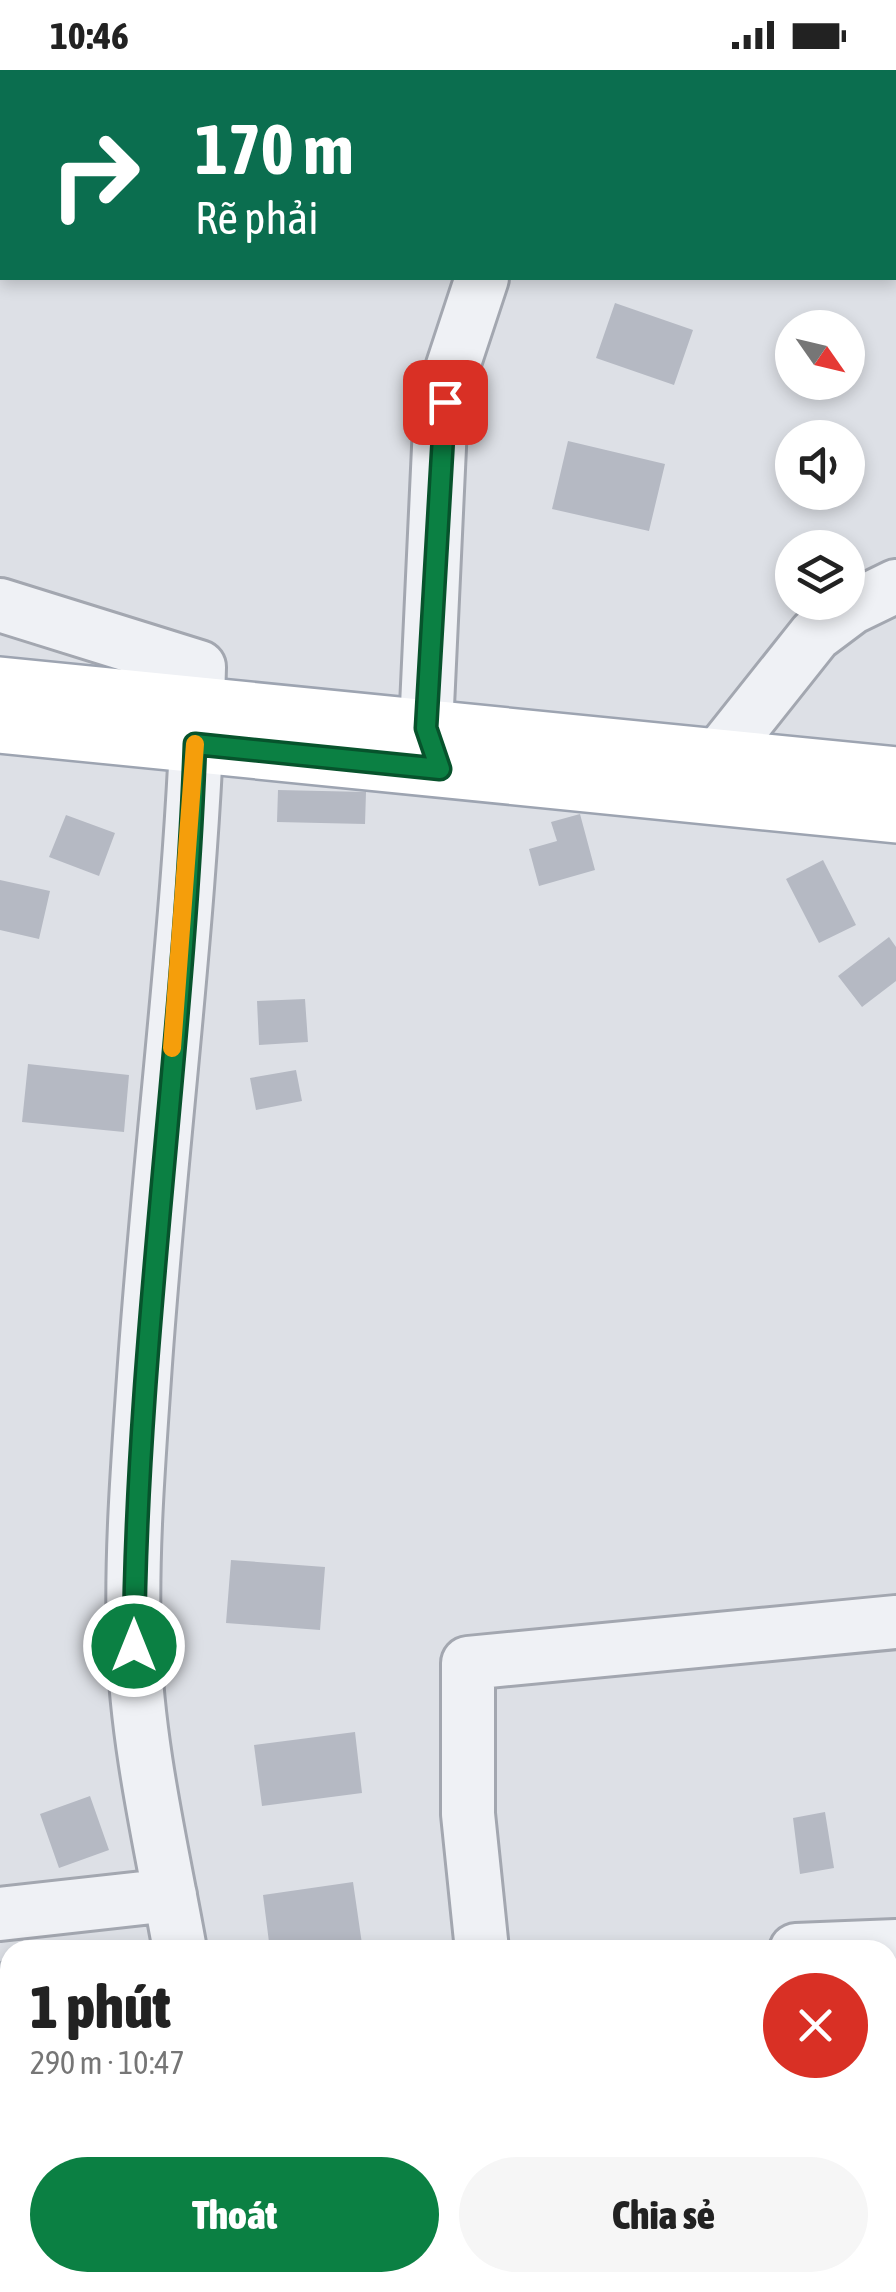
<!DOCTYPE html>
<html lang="vi">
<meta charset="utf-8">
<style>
body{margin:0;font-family:"Asap Condensed",sans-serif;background:#f6f6f6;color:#222;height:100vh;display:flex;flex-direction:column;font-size:38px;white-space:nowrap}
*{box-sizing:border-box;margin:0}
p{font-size:32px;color:#767676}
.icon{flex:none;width:55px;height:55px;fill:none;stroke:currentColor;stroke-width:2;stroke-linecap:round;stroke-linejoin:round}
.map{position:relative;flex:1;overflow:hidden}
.sheet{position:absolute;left:0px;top:1870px;width:898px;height:352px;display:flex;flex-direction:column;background:#fff;border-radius:30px 30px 0 0;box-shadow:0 5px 15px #0003}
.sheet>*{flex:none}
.top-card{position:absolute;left:0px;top:0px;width:898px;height:210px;box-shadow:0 5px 15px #0003;background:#0b6e4f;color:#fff;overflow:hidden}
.needle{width:65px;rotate:124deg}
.buttons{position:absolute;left:775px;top:240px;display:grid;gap:20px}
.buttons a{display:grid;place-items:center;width:90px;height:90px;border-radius:50%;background:#fff;box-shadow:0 5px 15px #0003;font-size:50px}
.pin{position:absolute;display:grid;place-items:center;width:85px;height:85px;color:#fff;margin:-42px;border-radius:20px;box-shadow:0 5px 15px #0006}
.me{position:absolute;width:110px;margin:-55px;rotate:0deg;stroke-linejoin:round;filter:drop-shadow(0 0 8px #0008)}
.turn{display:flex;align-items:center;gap:35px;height:210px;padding:0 30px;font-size:45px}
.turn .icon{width:130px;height:130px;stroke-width:2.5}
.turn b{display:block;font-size:70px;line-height:85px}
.round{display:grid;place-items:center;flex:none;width:105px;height:105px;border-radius:52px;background:#f6f6f6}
.summary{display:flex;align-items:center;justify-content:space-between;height:170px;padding:0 30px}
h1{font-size:60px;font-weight:800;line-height:75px}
.action{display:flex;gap:20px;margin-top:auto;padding:20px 30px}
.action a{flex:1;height:115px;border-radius:60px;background:#0b8043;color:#fff;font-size:40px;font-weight:800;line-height:115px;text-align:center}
.action a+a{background:#f6f6f6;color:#222}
.status{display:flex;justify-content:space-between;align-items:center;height:70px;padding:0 50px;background:#fff;direction:ltr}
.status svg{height:28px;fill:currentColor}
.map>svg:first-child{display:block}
.green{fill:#c2d0be}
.building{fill:#b5b9c3}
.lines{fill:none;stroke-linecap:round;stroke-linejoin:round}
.minor-casing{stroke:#a3a7b0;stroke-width:58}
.major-casing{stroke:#9da4b1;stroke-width:60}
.minor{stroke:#eff1f5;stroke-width:52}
.major{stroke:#fff;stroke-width:55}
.route-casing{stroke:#07532c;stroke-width:25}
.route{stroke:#0b8043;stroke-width:18}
.slow{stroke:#f59e0b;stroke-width:18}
</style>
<div class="status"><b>10:46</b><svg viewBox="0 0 49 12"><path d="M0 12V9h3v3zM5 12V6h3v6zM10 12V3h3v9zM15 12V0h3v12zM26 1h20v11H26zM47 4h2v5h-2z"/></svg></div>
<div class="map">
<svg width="896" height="2222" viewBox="0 0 896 2222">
<rect width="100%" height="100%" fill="#dde0e6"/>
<path class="green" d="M126,2212L227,2213L229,2222H56Z"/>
<path class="building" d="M615,233L693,260L674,315L596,288Z
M568,371L665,394L649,461L552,439Z
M278,720L366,722L365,754L277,752Z
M580,744L595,800L539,816L529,779L557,771L551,752Z
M66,745L115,763L99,806L49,787Z
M823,790L856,855L819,873L786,809Z
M0,810L50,821L39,869L0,860Z
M889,867L896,877V911L862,937L838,906Z
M305,929L308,972L259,975L257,931Z
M28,994L129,1005L124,1062L22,1052Z
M296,1000L302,1031L256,1040L250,1008Z
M231,1490L325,1497L320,1560L226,1553Z
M355,1662L362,1723L262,1736L254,1675Z
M90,1726L109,1780L59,1798L40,1744Z
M825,1742L834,1798L800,1804L793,1748Z
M353,1812L362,1874L270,1880L263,1825Z
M10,1889V1962H7L0,1891Z"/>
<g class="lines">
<defs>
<path id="minor" d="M554,2L555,0
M0,535L199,597C193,835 160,1070 144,1308C138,1396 131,1484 134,1573C137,1676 162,1779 180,1880
M440,698L426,658L440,356L449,308L482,208
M713,724L718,687L815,565L851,538L896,516
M0,1844L170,1825
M482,1880L468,1744V1593L896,1552
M796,1880L896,1876
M0,1994L10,1992
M268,2212L270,2222"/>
<path id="major" d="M0,615L896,705
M0,655L896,745"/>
</defs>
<use href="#minor" class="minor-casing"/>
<use href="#major" class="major-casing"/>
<use href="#minor" class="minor"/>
<use href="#major" class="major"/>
</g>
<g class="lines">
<defs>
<path id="route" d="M134,1576C136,1274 184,976 195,674L440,699L426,658L445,332"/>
</defs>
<use href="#route" class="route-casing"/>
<use href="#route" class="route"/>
<path class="slow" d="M172,978L195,674"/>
</g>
</svg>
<div class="buttons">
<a><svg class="needle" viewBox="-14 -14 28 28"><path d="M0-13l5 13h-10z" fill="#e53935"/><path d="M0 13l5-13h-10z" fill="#767676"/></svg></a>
<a><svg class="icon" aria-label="sound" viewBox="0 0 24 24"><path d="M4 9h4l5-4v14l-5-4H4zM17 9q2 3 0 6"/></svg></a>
<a><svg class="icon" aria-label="layers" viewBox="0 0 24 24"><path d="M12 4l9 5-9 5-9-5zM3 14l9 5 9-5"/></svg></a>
</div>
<div class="pin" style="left:445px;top:332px;background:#d93025"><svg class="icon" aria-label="arrive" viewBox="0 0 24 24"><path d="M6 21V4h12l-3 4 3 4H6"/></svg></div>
<svg class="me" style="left:134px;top:1576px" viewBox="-20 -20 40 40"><circle r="17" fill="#0b8043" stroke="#fff" stroke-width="3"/><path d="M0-11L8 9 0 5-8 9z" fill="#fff"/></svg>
<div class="top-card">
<div class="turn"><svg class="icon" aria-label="right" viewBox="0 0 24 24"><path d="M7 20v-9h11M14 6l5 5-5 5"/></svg><div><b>170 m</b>Rẽ phải</div></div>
</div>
<section class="sheet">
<div class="summary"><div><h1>1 phút</h1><p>290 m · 10:47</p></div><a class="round" style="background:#d93025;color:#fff"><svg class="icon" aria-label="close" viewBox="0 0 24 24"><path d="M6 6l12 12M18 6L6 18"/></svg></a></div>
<div class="action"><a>Thoát</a><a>Chia sẻ</a></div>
</section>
</div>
